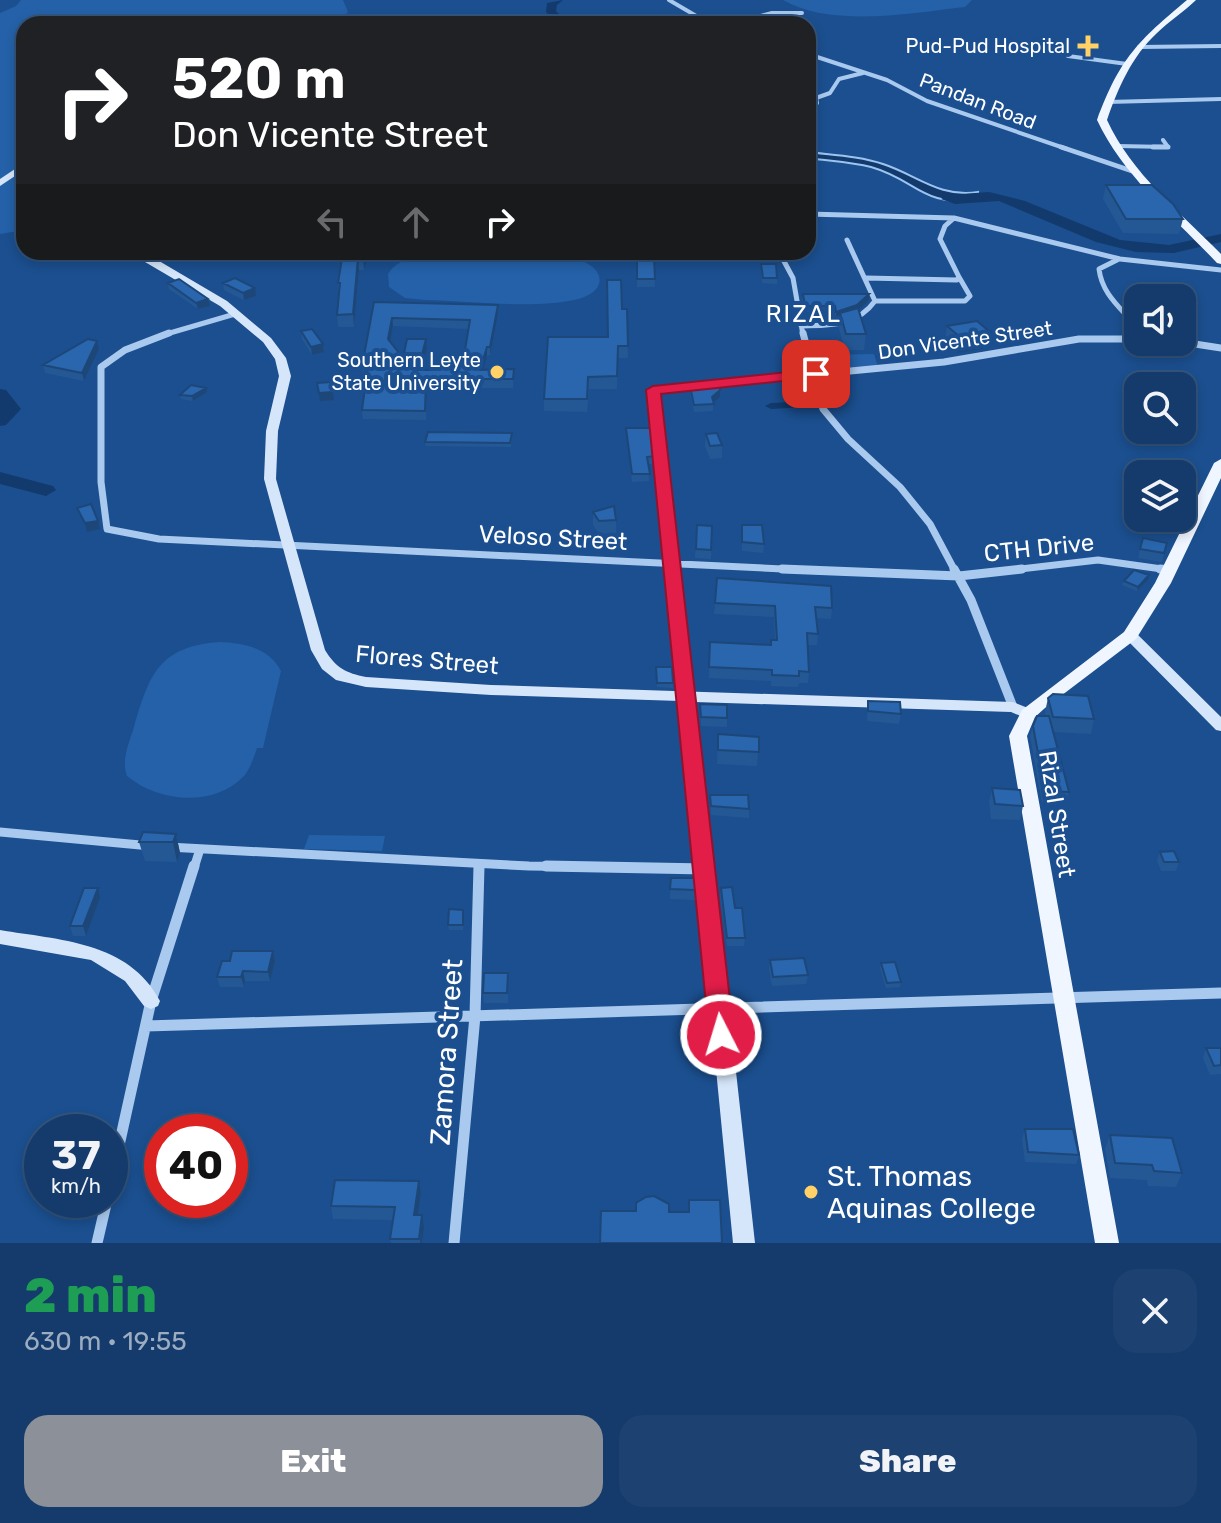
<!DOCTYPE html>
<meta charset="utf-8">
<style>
body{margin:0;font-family:Rubik,sans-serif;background:#1d4271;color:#f1f3f6;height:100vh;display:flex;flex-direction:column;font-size:30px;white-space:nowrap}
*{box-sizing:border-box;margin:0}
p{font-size:26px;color:#9dadc1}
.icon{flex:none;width:44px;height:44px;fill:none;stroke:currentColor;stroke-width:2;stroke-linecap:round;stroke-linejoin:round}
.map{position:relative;height:1243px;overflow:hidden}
.sheet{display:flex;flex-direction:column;background:#143b6b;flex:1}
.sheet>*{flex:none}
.top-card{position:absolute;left:16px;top:16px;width:800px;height:244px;border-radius:24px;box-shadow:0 4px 12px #0003,0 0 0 2px #33557e;background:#202124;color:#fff;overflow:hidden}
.fabs{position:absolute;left:1124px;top:284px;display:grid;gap:16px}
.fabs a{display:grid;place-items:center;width:72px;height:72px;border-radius:16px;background:#143b6b;box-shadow:0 4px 12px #0003,0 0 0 2px #33557e;font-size:40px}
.speed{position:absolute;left:24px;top:1114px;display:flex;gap:16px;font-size:40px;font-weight:700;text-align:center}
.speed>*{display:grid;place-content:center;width:104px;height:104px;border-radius:50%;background:#143b6b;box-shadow:0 4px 12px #0003,0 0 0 2px #33557e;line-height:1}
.speed small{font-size:20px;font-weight:400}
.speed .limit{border:12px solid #d22;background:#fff;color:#111}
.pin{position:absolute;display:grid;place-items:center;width:68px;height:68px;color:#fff;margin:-34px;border-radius:16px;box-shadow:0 4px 12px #0006}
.me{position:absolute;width:88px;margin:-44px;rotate:355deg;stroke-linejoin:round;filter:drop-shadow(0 0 6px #0008)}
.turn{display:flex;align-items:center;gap:28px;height:168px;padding:0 24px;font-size:36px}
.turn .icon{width:104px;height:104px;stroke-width:2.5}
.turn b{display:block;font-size:56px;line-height:68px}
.lanes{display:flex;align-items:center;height:76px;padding:0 24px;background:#0003;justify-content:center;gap:40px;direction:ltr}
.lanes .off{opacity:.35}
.round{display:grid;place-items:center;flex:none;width:84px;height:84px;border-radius:24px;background:#1d4271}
.head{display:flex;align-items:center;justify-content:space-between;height:136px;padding:0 24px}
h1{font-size:48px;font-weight:800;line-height:60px;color:#1e9e55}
.cta{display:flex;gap:16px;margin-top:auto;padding:16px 24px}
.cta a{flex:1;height:92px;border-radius:24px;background:#8c9099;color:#fff;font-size:32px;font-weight:800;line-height:92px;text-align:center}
.cta a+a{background:#1d4271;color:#f1f3f6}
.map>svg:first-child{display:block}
.green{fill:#2461a8}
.water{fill:#123a6d;stroke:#9cc4f0;stroke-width:2}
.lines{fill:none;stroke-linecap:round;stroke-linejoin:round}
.canal{fill:#123a6d;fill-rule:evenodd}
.river{fill:#123a6d;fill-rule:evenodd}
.street-far4{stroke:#a9c9ee;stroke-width:4}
.street-far3{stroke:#a9c9ee;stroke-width:5}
.street-far2{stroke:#a9c9ee;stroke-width:7}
.street-far1{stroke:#a9c9ee;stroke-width:9}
.street{stroke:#a9c9ee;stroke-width:11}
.secondary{fill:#d6e6fa;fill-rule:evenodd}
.primary{fill:#f0f6ff;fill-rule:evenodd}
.wall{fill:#245895;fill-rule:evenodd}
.shaded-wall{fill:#1d4779}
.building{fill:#2a66ad;stroke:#1d4779;stroke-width:2;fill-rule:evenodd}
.route{fill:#e11d48;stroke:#92132f;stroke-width:2}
.poi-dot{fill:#ffd166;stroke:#1b4f8f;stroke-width:3}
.labels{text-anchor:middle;stroke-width:8;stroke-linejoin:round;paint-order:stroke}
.far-poi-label{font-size:20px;fill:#fff;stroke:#1b4f8f;text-anchor:end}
.far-street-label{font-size:20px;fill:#fff;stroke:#1b4f8f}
.far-quarter-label{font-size:24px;letter-spacing:2px;fill:#fff;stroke:#1b4f8f}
.street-label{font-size:24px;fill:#fff;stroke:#1b4f8f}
.near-street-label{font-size:28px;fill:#fff;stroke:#1b4f8f}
.near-poi-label{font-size:28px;fill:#fff;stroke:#1b4f8f;text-anchor:start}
</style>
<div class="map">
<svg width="1221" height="1243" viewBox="0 0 1221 1243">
<rect width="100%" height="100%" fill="#1b4f8f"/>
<path class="green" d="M21,0H343L348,12L337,24H24V230L0,234V13L16,6Z
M783,0H972L965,7C913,13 831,28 783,0Z
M453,254L572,258C606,265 611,292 574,300C533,309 469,301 425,300L405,298L389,287L388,274C401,253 431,255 453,254Z
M874,354L878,367L825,370L824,355Z
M220,642C244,643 269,648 281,671L263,748H257C254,757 250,769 244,776C214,808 158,802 127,776C121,760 129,743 134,727C149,675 159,646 220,642Z
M309,835L385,836L382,851L304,849Z"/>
<path class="water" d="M808,152C832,155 860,156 883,164C917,175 939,198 978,192L977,200C922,207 917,180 871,167C851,162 829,161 808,158Z"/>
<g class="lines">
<path class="canal" d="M819,401L825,404L823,406L771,409L765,406L771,403Z"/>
<path class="river" d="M563,0L557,5L556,11L568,24H557L546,12L547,3Z
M989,192L1025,201L1120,240L1169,245L1221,234V242L1174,253L1136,252L1096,242L999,201L955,204L941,199L948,195Z
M36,252H57L49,257Z
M0,389L6,390L21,409L6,425L0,426Z
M0,472L53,486L56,490L46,496L0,484Z"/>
<path class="street-far4" d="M669,0L710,24
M731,24L772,13H802
M1139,47L1221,46
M808,54L887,80L927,101L1067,149
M1068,56L1127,64
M1108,102L1221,99
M817,103L816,98L830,93L839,79L863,73
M1118,146L1168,147L1163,140"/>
<path class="street-far3" d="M1061,147L1138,173
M1153,147H1168
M808,214L954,218
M779,252L793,278L803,335
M1119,259L1099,269C1102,294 1120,307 1135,325L1130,335
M866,278L957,280L959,277L940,239L945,226L954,218L1120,259L1221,270
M875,301H965L970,296L959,277
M801,326C830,325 856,327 875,301L847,240
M163,335L235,314"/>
<path class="street-far2" d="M169,333L125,350L101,367V482L107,529L159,539L824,571
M803,333L823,409L848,439L900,487L930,524L955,571
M1129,338L1131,333
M1182,342L1221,348
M673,571L653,390L944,362L1079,339H1138
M1004,571L1098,560L1169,570"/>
<path class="street-far1" d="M673,569L687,696
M782,569L959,576L1022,569
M954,569L971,600L1013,707
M1160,569L1169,570
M0,832L151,846
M168,847L529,866L664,868
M194,868L200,849
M479,868V864"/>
<path class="street" d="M546,866L706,869
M146,1026L1221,993
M110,1186L151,1001L194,866
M97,1243L107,1200
M454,1243L475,1016L479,866"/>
<path class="secondary" d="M24,163V170L0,186V179Z
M128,252H141L154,258L227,301L271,338L286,358L291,376L278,431L276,479L325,650C336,668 346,673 366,677L491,685L1013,702L1033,710L1036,714L1028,719L1011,712L695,702L755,1243H733L680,701L491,695L366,687L336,680L322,669L311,650L264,479L266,431L279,376L275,359L263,342L220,306Z
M1130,631L1135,632L1221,717V731L1216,730L1125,638L1123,635Z
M0,930C58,940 129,941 160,1001L158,1006L151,1009L144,1006L125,981L91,960L0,944Z"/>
<path class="primary" d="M1187,0H1196C1184,12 1169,21 1157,33C1132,56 1118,88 1107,120C1131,173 1181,213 1221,254V264L1217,263C1176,219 1123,176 1097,120C1120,58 1138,41 1187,0Z
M1221,459V478L1171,583L1136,639L1045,708L1035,717L1027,736L1119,1243H1095L1009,736L1022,710L1124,632L1155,583L1214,463Z"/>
</g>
<path class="wall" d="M1106,185L1183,219L1179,234L1123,233L1103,199Z
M343,252H370L364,270H359L354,327H338L337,315L339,294L338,283Z
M637,257H654L655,287H637Z
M761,264L777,278V284L762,283Z
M168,283L210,306L198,309L169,289Z
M223,283L256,296L244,300L224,290Z
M803,294H869V300L858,309L866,334L864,350H845L839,329L840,317L836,318L834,312H805L802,300Z
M374,302L498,314L490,355L487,356L483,370L514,369L513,388H426V420L363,419L362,410L367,375H363L362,366ZM393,326L469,329L463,362L440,370H421L427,348L426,339L403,358L390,341Z
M622,309H627L628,358H618L617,389H589L587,412L544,411V399L608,337Z
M947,326L987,348L957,353L945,342Z
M301,331L323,344L324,352L312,355L302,339Z
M97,341L99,349L84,381L45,373L43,365Z
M690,386L720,397L713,403V411L694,412L690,393Z
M207,392L193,401L181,399L180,395Z
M626,428L655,456V464H648L649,481L632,482Z
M512,433L511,447L426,446L425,442Z
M706,434L722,445V458L710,459L705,446Z
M593,512L616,520V533L599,534L593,525Z
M697,525L712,526L711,559L695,558Z
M742,525L764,544L763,553L742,551Z
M1143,538L1167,543L1162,562L1138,558Z
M717,578L832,608L831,619L816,618L818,634L817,645H808L809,672L808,683H799L798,687L771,686V681L709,678L710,642L771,645L775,640L774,617L714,614Z
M1148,580L1137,591L1122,585L1124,581Z
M656,667H672L673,688L657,687Z
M1048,698L1094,719L1091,734L1053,732L1069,792L1066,803L1042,802L1030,736L1033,726L1046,716L1045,712Z
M868,701L901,714L899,724L867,721Z
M700,704L727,705V727L701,726Z
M718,734L759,737L757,766L717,764Z
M992,788L1023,806L1020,820L991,819L989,802Z
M710,795L749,809V818L711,815Z
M176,834L180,853L177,862L145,861L139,842Z
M1160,852L1179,862L1176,871H1161L1157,861Z
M671,878H695V900L670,899Z
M721,888L735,908L745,938L744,946H727L720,895Z
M100,898L86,936H73L70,926Z
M464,915L463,930H449L448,925Z
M273,951L275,961L270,981H245L244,987H220L217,977L230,961Z
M770,960L808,975L806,984L772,986L769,969Z
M881,963L901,982L900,987L886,988L880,968Z
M508,973V1003H484L483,993Z
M1206,1048H1221V1074L1210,1075L1203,1058Z
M1025,1129L1079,1155L1076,1164L1025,1162L1022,1139Z
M1110,1135L1182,1173L1176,1187L1148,1186L1147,1180L1110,1178L1105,1149Z
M419,1181L421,1194L418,1215L424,1228L422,1243H391L390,1239L393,1220L333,1219L331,1206Z"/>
<path class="shaded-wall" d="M365,252H370L364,270L363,258Z
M358,258L359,270L354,327L353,314Z
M255,288L256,296L244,300L243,293Z
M869,294V300L857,311L840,313V317L836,318V312Z
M208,299L210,306L198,309L196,303Z
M498,305V314L490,355V347Z
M392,318L393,326L389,348L388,339Z
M990,332L987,348L957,353L960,337Z
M426,339L427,348L419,378L418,370Z
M97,341L99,349L84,381L82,373Z
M323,344L324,352L312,355L311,347Z
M487,347V356L481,379L480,370Z
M206,388L207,392L193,401L192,396Z
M720,390V397L712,404V397Z
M333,392L334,400L320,401L319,393Z
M98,521L100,529L87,532L85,523Z
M1149,575L1148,580L1137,591L1138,587Z
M176,834L180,853L177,862L173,842Z
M98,888L100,898L86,936L83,926Z
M273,951L275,961L270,981L268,972Z
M243,971L245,981L244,987L241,977Z
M419,1181L421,1194L416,1228L414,1215Z
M422,1215L424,1228L422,1243H420Z"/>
<path class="building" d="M1106,185H1152L1173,204L1183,219H1126Z
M343,252H365L363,258H358L353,314L337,315L340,283H338Z
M637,257H654L655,279H637Z
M761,264H776L777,278H763Z
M235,278L255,288L243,293L223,283Z
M179,279L208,299L196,303L168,283Z
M607,280H621L622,309H627L628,346H618L617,376L588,377L587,399H544L548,337H608Z
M803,294H869L857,305L836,312L835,306H805Z
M374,302L498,305L490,347H487L480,370L514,369L513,379H426L425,411L362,410L368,366H362ZM392,318L470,320L463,362H441L440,370H418L426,339H407L403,358L388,339Z
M858,308L866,334H846L840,313Z
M977,321L990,332L960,337L947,326Z
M312,329L323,344L311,347L301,331Z
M88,339L97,341L82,373L43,365Z
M332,382L333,392L319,393L317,383Z
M718,383L720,390L712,397L714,404L694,405L690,386Z
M191,385L206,388L192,396L180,395Z
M626,428H651L655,456L647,457L650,474H632Z
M428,432L512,433L510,443L425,442Z
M717,433L722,445L710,446L706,434Z
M91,504L98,521L85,523L77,508Z
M614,506L616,520L599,521L593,512Z
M697,525L712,526L711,550L696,549Z
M742,525H762L764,544L742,542Z
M1143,538L1167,543L1164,553L1140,549Z
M1134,570L1149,575L1138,587L1124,581Z
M717,578L831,586L832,608L815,607L818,634L807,633L809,672L799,671V676L772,675V670L709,667L710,642L771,645V640H777L775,606L715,603Z
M656,667H672L673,683H657Z
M1053,694L1088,696L1094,719L1053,717L1048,698Z
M868,701L900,702L901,714L868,711Z
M700,704L727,705V718L701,717Z
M1037,716H1049L1069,792L1045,791L1033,726Z
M718,734L759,737V752L718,750Z
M992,788L1020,790L1023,806L995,804Z
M710,795H748L749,809L711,806Z
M143,832L176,834L173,842H139Z
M1174,851L1179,862H1164L1160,852Z
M671,878H695V890L670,889Z
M732,887L735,908H742L745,938H727L721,888Z
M84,888H98L83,926H70Z
M449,909L463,910V925H448Z
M232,951H273L268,972L243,971L241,977H217L222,961H230Z
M804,958L808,975L773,977L770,960Z
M895,962L901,982L887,983L881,963Z
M484,973H508L507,993H483Z
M1206,1048H1221V1065L1214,1066Z
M1025,1129H1073L1079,1155L1028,1152Z
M1110,1135L1172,1138L1182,1173L1154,1171L1152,1165L1115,1163Z
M335,1180L419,1181L414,1215H422L419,1239H390L395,1207L331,1206Z
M654,1196L669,1204V1212H689V1200H720L722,1243H600L601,1211H636V1203L646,1197Z"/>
<path class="route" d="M816,369L823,374L821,377L661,394L734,1035L730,1042L721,1045L713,1042L709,1035L646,390L653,386Z"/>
<g class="poi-dot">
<path d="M1084 34h8v8h8v8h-8v8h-8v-8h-8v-8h8z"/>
<circle cx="497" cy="372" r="8"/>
<circle cx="811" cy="1192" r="8"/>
</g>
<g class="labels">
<g class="far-poi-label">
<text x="1070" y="53">Pud-Pud Hospital</text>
<text x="481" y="367">Southern Leyte<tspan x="481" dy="23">State University</tspan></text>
</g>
<g class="far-street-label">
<text transform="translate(978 101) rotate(21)" y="7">Pandan Road</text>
<text transform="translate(965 340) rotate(-8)" y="7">Don Vicente Street</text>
</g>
<g class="far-quarter-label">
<text x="804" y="322">RIZAL</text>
</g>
<g class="street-label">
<text transform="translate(553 538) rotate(3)" y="8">Veloso Street</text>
<text transform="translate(1039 548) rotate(-6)" y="8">CTH Drive</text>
<text transform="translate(427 660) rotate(5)" y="8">Flores Street</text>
<text transform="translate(1057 814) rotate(81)" y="8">Rizal Street</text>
</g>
<g class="near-street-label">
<text transform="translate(446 1052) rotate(-86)" y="10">Zamora Street</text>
</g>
<g class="near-poi-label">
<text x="827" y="1186">St. Thomas<tspan x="827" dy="32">Aquinas College</tspan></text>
</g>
</g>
</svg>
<div class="fabs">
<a><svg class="icon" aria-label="sound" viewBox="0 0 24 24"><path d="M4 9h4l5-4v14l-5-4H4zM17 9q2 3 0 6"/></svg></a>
<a><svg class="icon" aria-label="search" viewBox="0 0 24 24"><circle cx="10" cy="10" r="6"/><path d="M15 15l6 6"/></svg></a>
<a><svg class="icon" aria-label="layers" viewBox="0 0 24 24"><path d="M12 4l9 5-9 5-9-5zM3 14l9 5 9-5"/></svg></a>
</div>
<div class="speed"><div>37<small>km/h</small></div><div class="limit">40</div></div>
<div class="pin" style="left:816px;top:374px;background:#d93025"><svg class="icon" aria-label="arrive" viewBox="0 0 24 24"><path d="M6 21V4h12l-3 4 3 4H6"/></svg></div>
<svg class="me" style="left:721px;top:1035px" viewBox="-20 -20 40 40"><circle r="17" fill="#e11d48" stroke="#fff" stroke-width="3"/><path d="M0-11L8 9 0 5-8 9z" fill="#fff"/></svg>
<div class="top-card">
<div class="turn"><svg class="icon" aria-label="right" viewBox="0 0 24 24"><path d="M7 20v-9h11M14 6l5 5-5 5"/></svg><div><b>520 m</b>Don Vicente Street</div></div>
<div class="lanes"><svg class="icon off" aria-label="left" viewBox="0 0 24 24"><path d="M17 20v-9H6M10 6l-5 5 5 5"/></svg><svg class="icon off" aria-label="ahead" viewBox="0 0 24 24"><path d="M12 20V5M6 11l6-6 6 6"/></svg><svg class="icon" aria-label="right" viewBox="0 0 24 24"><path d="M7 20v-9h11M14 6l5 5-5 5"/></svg></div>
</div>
</div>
<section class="sheet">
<div class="head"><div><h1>2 min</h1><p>630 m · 19:55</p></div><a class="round"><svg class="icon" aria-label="close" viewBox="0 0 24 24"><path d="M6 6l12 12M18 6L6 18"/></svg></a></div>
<div class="cta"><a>Exit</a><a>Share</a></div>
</section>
